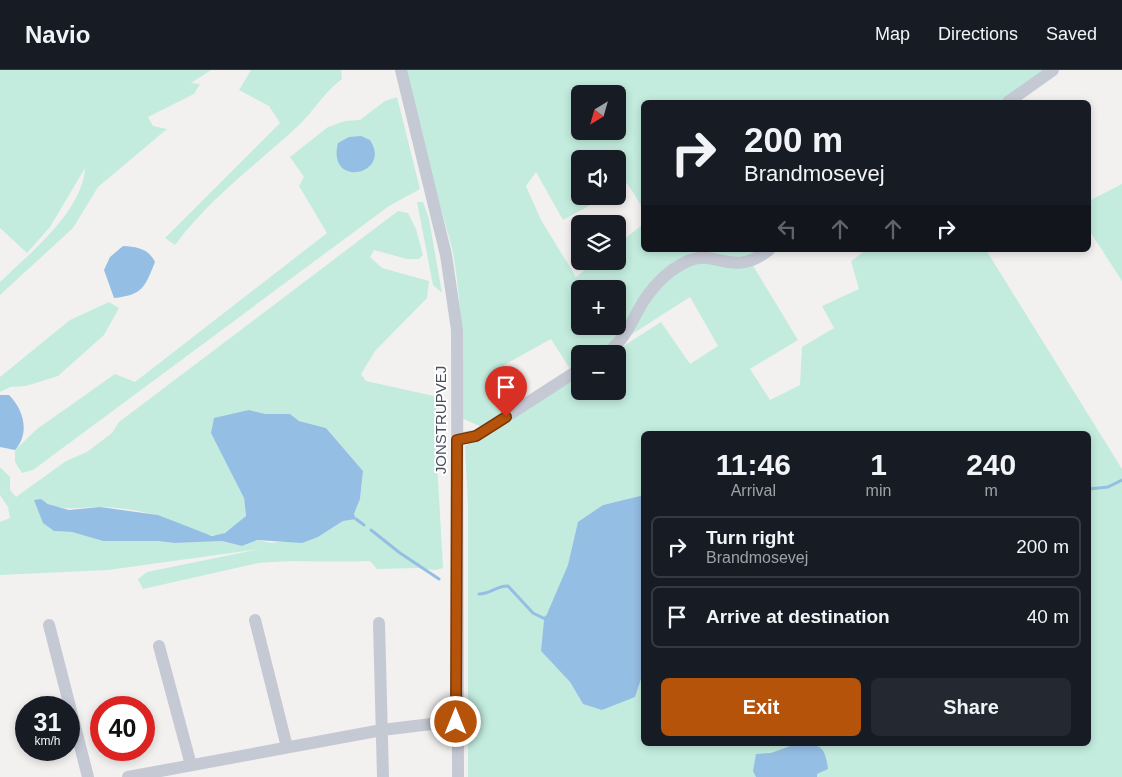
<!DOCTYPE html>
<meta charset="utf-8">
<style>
body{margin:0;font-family:Helvetica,sans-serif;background:#242831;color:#f1f3f6;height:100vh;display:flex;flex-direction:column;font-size:19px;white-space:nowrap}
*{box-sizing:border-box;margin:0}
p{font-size:16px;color:#9ea1a6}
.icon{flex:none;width:28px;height:28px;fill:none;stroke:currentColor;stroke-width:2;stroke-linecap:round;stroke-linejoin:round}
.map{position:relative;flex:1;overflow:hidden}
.drawer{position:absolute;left:641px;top:361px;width:450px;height:315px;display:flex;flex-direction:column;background:#171b24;border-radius:8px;box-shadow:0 2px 8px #0003}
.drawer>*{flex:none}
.banner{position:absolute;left:641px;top:30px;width:450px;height:152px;border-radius:8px;box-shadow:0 2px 8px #0003;background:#171b24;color:#f1f3f6;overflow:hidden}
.needle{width:32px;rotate:217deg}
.fabs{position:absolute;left:571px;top:15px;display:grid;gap:10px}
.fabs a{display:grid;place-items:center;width:55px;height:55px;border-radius:8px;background:#171b24;box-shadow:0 2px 8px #0003;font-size:25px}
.speed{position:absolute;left:15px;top:626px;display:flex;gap:10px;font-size:25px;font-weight:700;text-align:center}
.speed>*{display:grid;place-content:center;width:65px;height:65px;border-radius:50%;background:#171b24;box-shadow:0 2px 8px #0003;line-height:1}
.speed small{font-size:12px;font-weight:400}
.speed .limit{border:8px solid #d22;background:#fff;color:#111}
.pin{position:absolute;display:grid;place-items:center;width:42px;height:42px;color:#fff;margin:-51px -21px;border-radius:50% 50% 50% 0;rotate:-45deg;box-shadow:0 0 5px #0007}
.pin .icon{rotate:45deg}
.me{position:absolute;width:55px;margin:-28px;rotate:0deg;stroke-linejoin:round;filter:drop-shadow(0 0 4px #0008)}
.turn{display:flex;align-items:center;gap:18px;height:105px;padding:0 20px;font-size:22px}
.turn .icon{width:65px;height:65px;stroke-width:2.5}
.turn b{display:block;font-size:35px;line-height:42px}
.lanes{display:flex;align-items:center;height:48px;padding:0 20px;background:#0003;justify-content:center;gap:25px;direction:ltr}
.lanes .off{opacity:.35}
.eta{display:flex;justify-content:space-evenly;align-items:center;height:85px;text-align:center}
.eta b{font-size:30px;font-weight:700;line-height:35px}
.action{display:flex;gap:10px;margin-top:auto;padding:10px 20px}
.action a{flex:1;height:58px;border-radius:8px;background:#b45309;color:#fff;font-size:20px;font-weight:700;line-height:58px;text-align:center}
.action a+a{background:#242831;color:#f1f3f6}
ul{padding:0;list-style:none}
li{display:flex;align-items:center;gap:15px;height:62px;margin:0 10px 8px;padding:0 10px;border:2px solid #363941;border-radius:8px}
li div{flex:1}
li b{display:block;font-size:19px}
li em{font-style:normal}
header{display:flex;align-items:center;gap:30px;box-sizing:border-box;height:70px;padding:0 25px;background:#171b24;border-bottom:1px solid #363941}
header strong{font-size:24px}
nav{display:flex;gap:28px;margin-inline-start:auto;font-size:18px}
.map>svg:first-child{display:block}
.green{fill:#c3ecde;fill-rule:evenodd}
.water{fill:#95bee4}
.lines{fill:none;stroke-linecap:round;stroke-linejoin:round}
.stream{stroke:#95bee4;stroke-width:3}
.minor{stroke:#c5c9d4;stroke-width:12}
.route-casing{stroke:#753606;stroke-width:12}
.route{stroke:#b45309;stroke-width:9}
.labels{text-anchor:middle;stroke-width:4;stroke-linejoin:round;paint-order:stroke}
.street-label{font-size:15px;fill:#4a4f5c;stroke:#fff}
</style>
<header>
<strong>Navio</strong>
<nav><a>Map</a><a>Directions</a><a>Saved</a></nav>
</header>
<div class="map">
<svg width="1122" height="707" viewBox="0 0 1122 707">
<rect width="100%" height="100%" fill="#f2f1f0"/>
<path class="green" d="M0,0H211L191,13L200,14L194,24L148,47L153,56L167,59L98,117L73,158L0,225V212C29,184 83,141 85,98L50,157L27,183L0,158Z
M251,0H341L342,9C324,22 314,41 298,56C257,94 209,129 175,175L165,168L280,53L269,36L239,20Z
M404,0H1046L1007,32H644V140L627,113L618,119V89H580V126H607L563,150L536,102L526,116L541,150L576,207L596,191H618V174L642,155L644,180H762L749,189L798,270L750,299L770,330L800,315L802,277L834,258L822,236L859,219L851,191L866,180H986L1122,399V707H468V436L465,376L580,303V321H618V284H611L661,252L690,294L718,276L690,227L601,284H580V297L572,302L551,269L504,295L525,332L482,357L461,348C462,291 463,234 452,178L405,12ZM580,24H618V61H580ZM580,219H618V256H580ZM644,364H1089V674H644V600L635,627L583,634L570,612L541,581L576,494L603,435L644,425Z
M397,27L420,119L389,136L33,400L22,403L15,392V380L37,359L115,304L135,312L327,163L299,116L304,107L290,87L328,57L345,51L360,50L385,31Z
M1122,114V211L1089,160V131Z
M417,132H423L429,149L442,223L433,215Z
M398,141L408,143L416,159L423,185L419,189H407L374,180L370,187L382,198L429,211L427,228L375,281L361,304L366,311L434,326L437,346L436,374L443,498L435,500L417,498L377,499L370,491C333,493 294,489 258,493L143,519L138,509L147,502L260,479L108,500L0,505V452L10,448L8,437L0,425V397L10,407V420L16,427L66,391L87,382L112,363L119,352ZM249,340L266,344H290L299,351L326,358L363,401L360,429L354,444L318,467L271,473L257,470L242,476L222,471L175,473L157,471H103L72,462L54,461L41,429C60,443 78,437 100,437C117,437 140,441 157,445C175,450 191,463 211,465C225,467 237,455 246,446L244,428L212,363Z
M109,232L119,238L104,265L58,306L26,316L10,317L0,322V307L70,250Z"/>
<path class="water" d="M361,66L370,70C393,105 326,119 338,73L349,67Z
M123,176C137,177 148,178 155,192C145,217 143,225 114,228L104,200L110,187Z
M0,325H9C24,340 30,363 15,380L0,377Z
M249,340L266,344H290L299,351L326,358L363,401L360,429L354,444L356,449L343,451L318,467L302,473L257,470L242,476L222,471L175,473L157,471H103L72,462L54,461L43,453L34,430L41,429L48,434L69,440L100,437L158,445L212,466L225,463L246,446L244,428L211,363L214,348Z
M644,425V600L635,627L602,640L583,634L570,612L541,581L544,551L568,495L578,452L603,435Z
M796,674C819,674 825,674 828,699L817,704V707H756L753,701L756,684L771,683Z"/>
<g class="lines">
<path class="stream" d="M1089,419L1108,417L1122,410
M356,449L364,455
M371,460L400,483L439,509
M479,524C491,524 495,516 508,516L533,543L545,549L546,547"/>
<path class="minor" d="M401,0L446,185L457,260L458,707
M1008,32L1053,0
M605,284C625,271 631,252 643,232C654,215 670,199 688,191C716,178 731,209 769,180
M457,369L476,366L580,299
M255,550L287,677
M379,553L383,707
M49,555L88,707
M159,576L191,695
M128,707L382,660L456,651"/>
</g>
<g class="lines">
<defs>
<path id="route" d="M456,652L457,370L476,366L506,347"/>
</defs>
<use href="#route" class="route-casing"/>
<use href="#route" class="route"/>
</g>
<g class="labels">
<g class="street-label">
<text transform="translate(441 350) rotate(-90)" y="5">JONSTRUPVEJ</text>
</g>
</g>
</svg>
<div class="fabs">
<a><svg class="needle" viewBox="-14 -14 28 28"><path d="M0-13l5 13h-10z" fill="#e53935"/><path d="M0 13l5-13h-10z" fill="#9ea1a6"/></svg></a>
<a><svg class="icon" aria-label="sound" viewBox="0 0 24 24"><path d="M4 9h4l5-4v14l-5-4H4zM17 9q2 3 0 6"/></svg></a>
<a><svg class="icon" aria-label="layers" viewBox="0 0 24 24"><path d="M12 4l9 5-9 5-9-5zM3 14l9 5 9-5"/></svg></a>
<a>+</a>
<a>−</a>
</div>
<div class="speed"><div>31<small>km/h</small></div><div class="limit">40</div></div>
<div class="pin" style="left:506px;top:347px;background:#d93025"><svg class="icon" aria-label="arrive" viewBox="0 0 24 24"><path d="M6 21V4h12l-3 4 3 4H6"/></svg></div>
<svg class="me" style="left:456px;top:652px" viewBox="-20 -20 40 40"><circle r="17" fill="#b45309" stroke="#fff" stroke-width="3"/><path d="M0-11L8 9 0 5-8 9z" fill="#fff"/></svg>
<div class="banner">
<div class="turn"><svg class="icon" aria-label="right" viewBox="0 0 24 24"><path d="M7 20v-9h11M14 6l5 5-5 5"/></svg><div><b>200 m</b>Brandmosevej</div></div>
<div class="lanes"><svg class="icon off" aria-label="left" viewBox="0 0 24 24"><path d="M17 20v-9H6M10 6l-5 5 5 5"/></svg><svg class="icon off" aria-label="ahead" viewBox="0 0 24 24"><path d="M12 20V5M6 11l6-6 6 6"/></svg><svg class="icon off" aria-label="ahead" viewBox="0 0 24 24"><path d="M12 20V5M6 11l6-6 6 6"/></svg><svg class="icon" aria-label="right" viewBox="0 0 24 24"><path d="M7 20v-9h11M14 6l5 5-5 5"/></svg></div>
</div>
<section class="drawer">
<div class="eta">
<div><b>11:46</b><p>Arrival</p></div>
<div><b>1</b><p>min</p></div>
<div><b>240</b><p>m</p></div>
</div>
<ul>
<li><svg class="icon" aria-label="right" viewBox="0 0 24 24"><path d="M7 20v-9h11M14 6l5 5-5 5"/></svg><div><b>Turn right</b><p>Brandmosevej</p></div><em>200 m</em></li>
<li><svg class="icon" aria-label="arrive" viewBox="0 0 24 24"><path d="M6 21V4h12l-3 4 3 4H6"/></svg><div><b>Arrive at destination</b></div><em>40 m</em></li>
</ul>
<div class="action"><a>Exit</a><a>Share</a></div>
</section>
</div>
